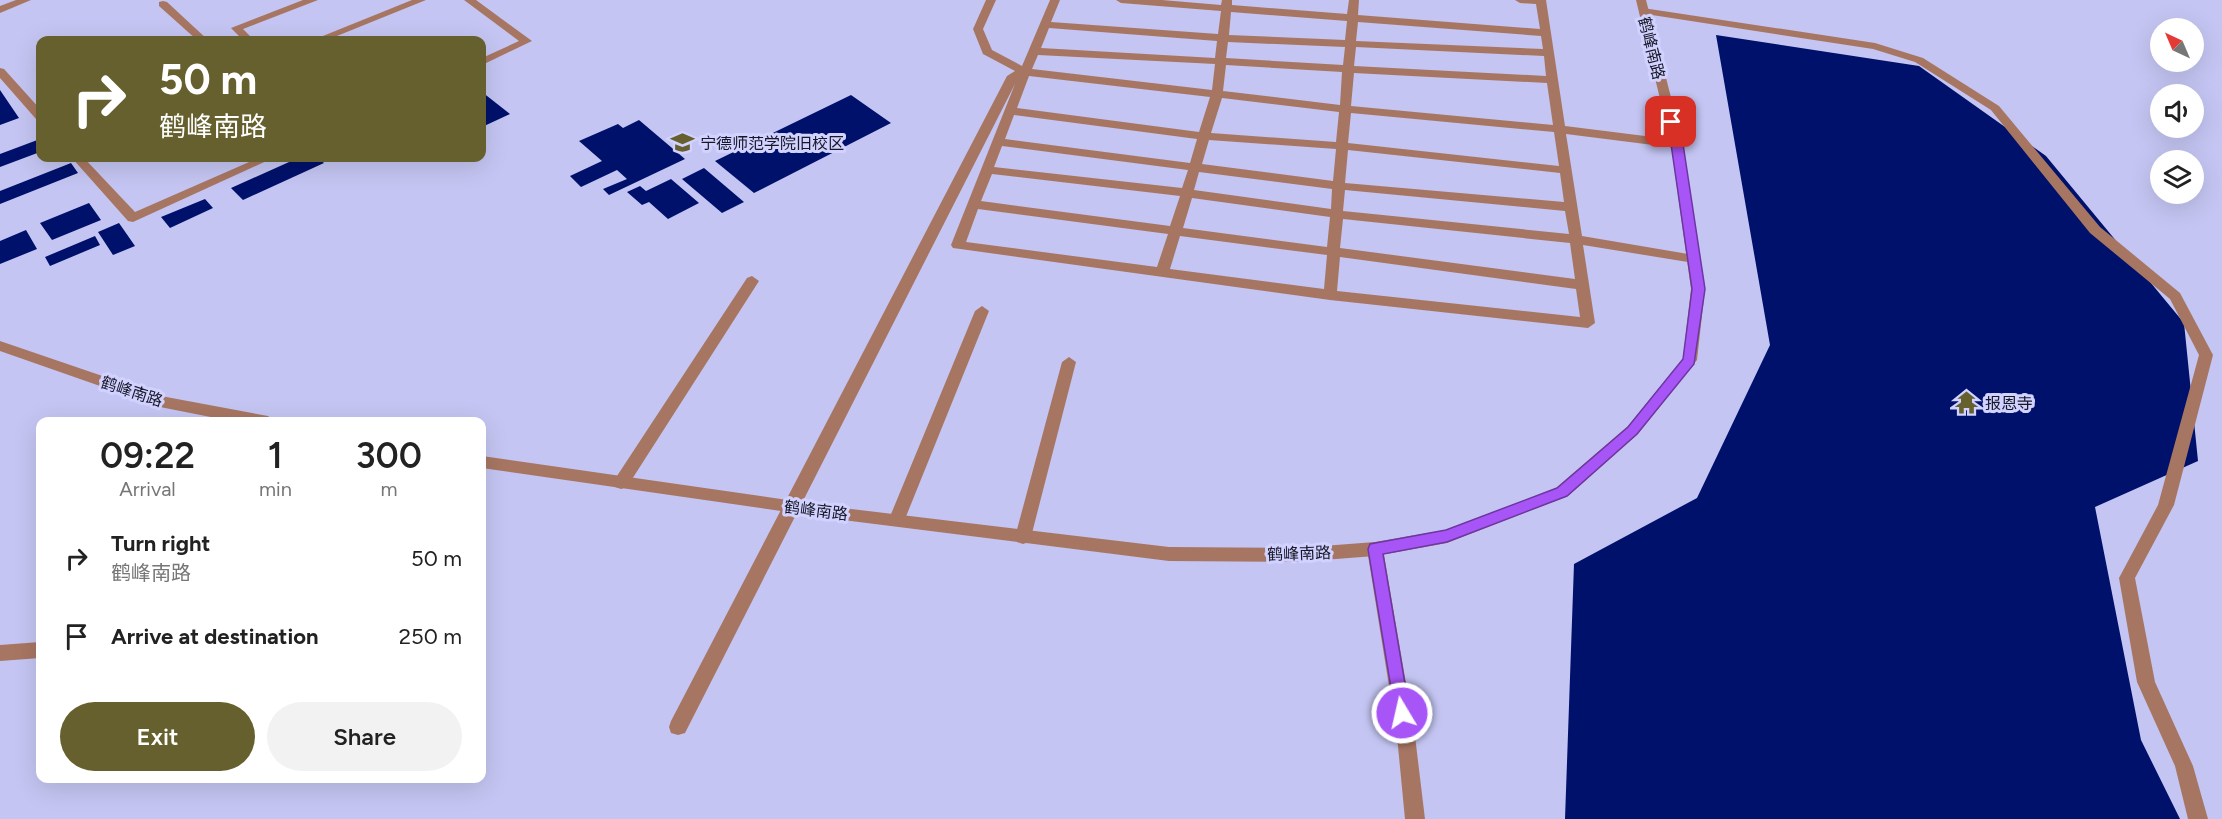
<!DOCTYPE html>
<meta charset="utf-8">
<style>
body{margin:0;font-family:Figtree,"Noto Sans SC",sans-serif;background:#f2f2f2;color:#222;height:100vh;display:flex;flex-direction:column;font-size:22px;white-space:nowrap}
*{box-sizing:border-box;margin:0}
p{font-size:20px;color:#767676}
.icon{flex:none;width:33px;height:33px;fill:none;stroke:currentColor;stroke-width:2;stroke-linecap:round;stroke-linejoin:round}
.map{position:relative;flex:1;overflow:hidden}
.drawer{position:absolute;left:36px;top:417px;width:450px;height:366px;display:flex;flex-direction:column;background:#fff;border-radius:12px;box-shadow:0 6px 24px #0002}
.drawer>*{flex:none}
.banner{position:absolute;left:36px;top:36px;width:450px;height:126px;border-radius:12px;box-shadow:0 6px 24px #0002;background:#65602d;color:#fff;overflow:hidden}
.needle{width:39px;rotate:316deg}
.tools{position:absolute;left:2150px;top:18px;display:grid;gap:12px}
.tools a{display:grid;place-items:center;width:54px;height:54px;border-radius:50%;background:#fff;box-shadow:0 6px 24px #0002;font-size:30px}
.pin{position:absolute;display:grid;place-items:center;width:51px;height:51px;color:#fff;margin:-26px;border-radius:12px;box-shadow:0 3px 9px #0006}
.me{position:absolute;width:66px;margin:-33px;rotate:351deg;stroke-linejoin:round;filter:drop-shadow(0 0 4px #0008)}
.turn{display:flex;align-items:center;gap:21px;height:126px;padding:0 24px;font-size:27px}
.turn .icon{width:78px;height:78px;stroke-width:2.5}
.turn b{display:block;font-size:42px;line-height:51px}
.eta{display:flex;justify-content:space-evenly;align-items:center;height:102px;text-align:center}
.eta b{font-size:36px;font-weight:600;line-height:42px}
.cta{display:flex;gap:12px;margin-top:auto;padding:12px 24px}
.cta a{flex:1;height:69px;border-radius:36px;background:#65602d;color:#fff;font-size:24px;font-weight:600;line-height:69px;text-align:center}
.cta a+a{background:#f2f2f2;color:#222}
ul{padding:0;list-style:none}
li{display:flex;align-items:center;gap:18px;height:78px;padding:0 24px}
li div{flex:1}
li b{display:block;font-size:22px}
li em{font-style:normal}
.map>svg:first-child{display:block}
.building{fill:#00116b}
.lines{fill:none;stroke-linecap:round;stroke-linejoin:round}
.minor{fill:#a77662;fill-rule:evenodd}
.tertiary{fill:#a77662;fill-rule:evenodd}
.route{fill:#a855f7;stroke:#6d37a1;stroke-width:1.5}
.labels{text-anchor:middle;stroke-width:6;stroke-linejoin:round;paint-order:stroke}
.street-label{font-size:16px;fill:#171726;stroke:#d1d2ff}
.poi-label{font-size:16px;fill:#171726;stroke:#d1d2ff;text-anchor:start}
</style>
<div class="map">
<svg width="2222" height="819" viewBox="0 0 2222 819">
<rect width="100%" height="100%" fill="#c4c5f2"/>
<path class="building" d="M1716,35L1919,66L2046,156L2184,323L2198,461L2095,507L2141,740L2180,819H1565L1574,564L1697,498L1770,345Z
M0,90L19,118L0,125Z
M482,92L510,114L482,127Z
M851,95L891,123L754,193L715,161Z
M639,120L685,159L609,195L603,189L627,179L617,170L581,187L570,176L602,161L579,141L618,124L623,128Z
M40,139V152L0,167V154Z
M298,158H319L324,163L243,200L231,188Z
M71,163L78,173L0,204V191Z
M704,168L744,202L722,213L682,179Z
M671,179L699,203L668,219L649,202L642,205L627,192L640,186L646,191Z
M205,199L213,208L170,228L161,217Z
M89,203L101,220L52,240L40,223Z
M119,223L135,246L113,255L98,232Z
M26,230L37,249L0,264V241Z
M95,236L100,245L50,266L45,257Z"/>
<g class="lines">
<path class="minor" d="M16,0H31L0,13V6Z
M303,0H318L243,29L254,40H243L231,28Z
M412,0H426L327,40H313Z
M464,0H476L532,41L482,65V58L519,41Z
M986,0H996L983,29L992,50L1022,66L1050,0H1060L1051,22L1218,34L1221,11L1121,3L1116,0H1162L1221,5L1222,0H1232V5L1347,14L1349,0H1359L1358,15L1540,29L1536,4L1520,3L1515,0H1546L1565,126L1677,140L1683,144L1677,148L1566,134L1582,236L1694,255L1701,259L1694,263L1583,245L1595,323L1588,328L1330,300L953,248L951,245L1015,84L685,733L678,735L671,733L669,727L671,721L1007,76L1015,71L983,54L973,29ZM1231,12L1347,21L1345,40L1229,35ZM1358,22L1541,36L1543,49L1356,41ZM1049,28L1217,41L1215,58L1041,48ZM1228,42L1345,47L1343,65L1226,58ZM1356,47L1544,56L1546,76L1354,66ZM1038,55L1215,64L1212,90L1032,69ZM1226,65L1342,72L1340,105L1223,91ZM1354,73L1547,83L1553,125L1351,106ZM1029,76L1210,97L1199,132L1017,108ZM1222,98L1339,112L1336,142L1211,133ZM1351,113L1554,132L1559,166L1348,143ZM1014,115L1197,139L1190,163L1005,139ZM1209,140L1336,149L1333,181L1202,164ZM1002,146L1188,170L1182,188L994,167ZM1348,150L1560,173L1564,202L1345,183ZM1199,172L1332,189L1331,209L1194,190ZM992,174L1180,196L1170,226L981,201ZM1345,190L1565,211L1569,234L1343,211ZM1192,198L1330,217L1327,247L1183,228ZM978,209L1168,234L1157,267L966,242ZM1343,219L1570,243L1575,279L1340,248ZM1180,236L1327,255L1324,289L1170,269ZM1340,257L1576,289L1580,317L1337,291Z
M163,1L167,2L208,40H197L159,6V2Z
M1643,8L1875,43L1923,58L1999,106L2100,227L2180,293L2213,355L2174,505L2135,578L2155,682L2193,766L2208,819H2188L2175,766L2137,682L2119,578L2158,505L2199,355L2170,299L2090,233L1991,110L1915,62L1873,49L1639,13V9Z
M0,68L4,69L40,109V119H36L0,78Z
M72,158H84L135,212L258,158H273L133,222L128,221Z
M752,276L759,281L627,487L621,489L615,487L613,483L615,479L747,278Z
M982,306L989,311L905,519L903,524L897,525L891,524L889,519L975,311Z
M1069,357L1076,362L1031,537L1029,542L1023,544L1017,542L1015,537L1062,362Z
M1375,542L1381,544L1383,549L1415,736L1425,819H1405L1397,736L1367,549L1369,544Z
M40,642V658L0,661V645Z"/>
<path class="tertiary" d="M1636,0H1646L1683,144L1705,289L1697,360L1638,434L1568,496L1447,543L1375,556L1297,562L1169,561L843,520L482,468V456L843,508L1169,547L1297,548L1375,542L1446,530L1556,488L1628,426L1683,359L1691,289L1671,144Z
M0,341L161,396L268,416L275,422H236L160,407L0,351Z"/>
</g>
<path class="route" d="M1671,119L1677,122L1683,144L1705,289L1694,364L1637,434L1567,496L1447,542L1383,554L1410,713L1408,718L1402,720L1396,718L1368,549L1370,544L1446,530L1557,488L1628,427L1683,359L1692,289L1671,144L1666,122Z"/>
<defs>
<symbol id="university-bare" viewBox="-9 -9 18 18"><path d="M0-5L7-2L0 1L-7-2ZM-4 1L0 2.5L4 1V4Q0 6-4 4Z" fill="#65602d" stroke="#d1d2ff" stroke-width="2.5" paint-order="stroke"/></symbol>
<symbol id="temple-bare" viewBox="-9 -9 18 18"><path d="M0-6L5-2H3V0L6.5 2.5H4V6H1.5V3h-3V6H-4V2.5H-6.5L-3 0V-2H-5Z" fill="#65602d" stroke="#d1d2ff" stroke-width="2.5" paint-order="stroke"/></symbol>
</defs>
<g fill-rule="evenodd">
<use href="#university-bare" x="666" y="126" width="33" height="33"/>
<use href="#temple-bare" x="1950" y="386" width="33" height="33"/>
</g>
<g class="labels">
<g class="street-label">
<text transform="translate(1652 48) rotate(76)" y="6">鹤峰南路</text>
<text transform="translate(132 391) rotate(18)" y="6">鹤峰南路</text>
<text transform="translate(816 510) rotate(7)" y="6">鹤峰南路</text>
<text transform="translate(1299 553) rotate(-2)" y="6">鹤峰南路</text>
</g>
<g class="poi-label">
<text x="700" y="149">宁德师范学院旧校区</text>
<text x="1985" y="409">报恩寺</text>
</g>
</g>
</svg>
<div class="tools">
<a><svg class="needle" viewBox="-14 -14 28 28"><path d="M0-13l5 13h-10z" fill="#e53935"/><path d="M0 13l5-13h-10z" fill="#767676"/></svg></a>
<a><svg class="icon" aria-label="sound" viewBox="0 0 24 24"><path d="M4 9h4l5-4v14l-5-4H4zM17 9q2 3 0 6"/></svg></a>
<a><svg class="icon" aria-label="layers" viewBox="0 0 24 24"><path d="M12 4l9 5-9 5-9-5zM3 14l9 5 9-5"/></svg></a>
</div>
<div class="pin" style="left:1671px;top:122px;background:#d93025"><svg class="icon" aria-label="arrive" viewBox="0 0 24 24"><path d="M6 21V4h12l-3 4 3 4H6"/></svg></div>
<svg class="me" style="left:1402px;top:713px" viewBox="-20 -20 40 40"><circle r="17" fill="#a855f7" stroke="#fff" stroke-width="3"/><path d="M0-11L8 9 0 5-8 9z" fill="#fff"/></svg>
<div class="banner">
<div class="turn"><svg class="icon" aria-label="right" viewBox="0 0 24 24"><path d="M7 20v-9h11M14 6l5 5-5 5"/></svg><div><b>50 m</b>鹤峰南路</div></div>
</div>
<section class="drawer">
<div class="eta">
<div><b>09:22</b><p>Arrival</p></div>
<div><b>1</b><p>min</p></div>
<div><b>300</b><p>m</p></div>
</div>
<ul>
<li><svg class="icon" aria-label="right" viewBox="0 0 24 24"><path d="M7 20v-9h11M14 6l5 5-5 5"/></svg><div><b>Turn right</b><p>鹤峰南路</p></div><em>50 m</em></li>
<li><svg class="icon" aria-label="arrive" viewBox="0 0 24 24"><path d="M6 21V4h12l-3 4 3 4H6"/></svg><div><b>Arrive at destination</b></div><em>250 m</em></li>
</ul>
<div class="cta"><a>Exit</a><a>Share</a></div>
</section>
</div>
